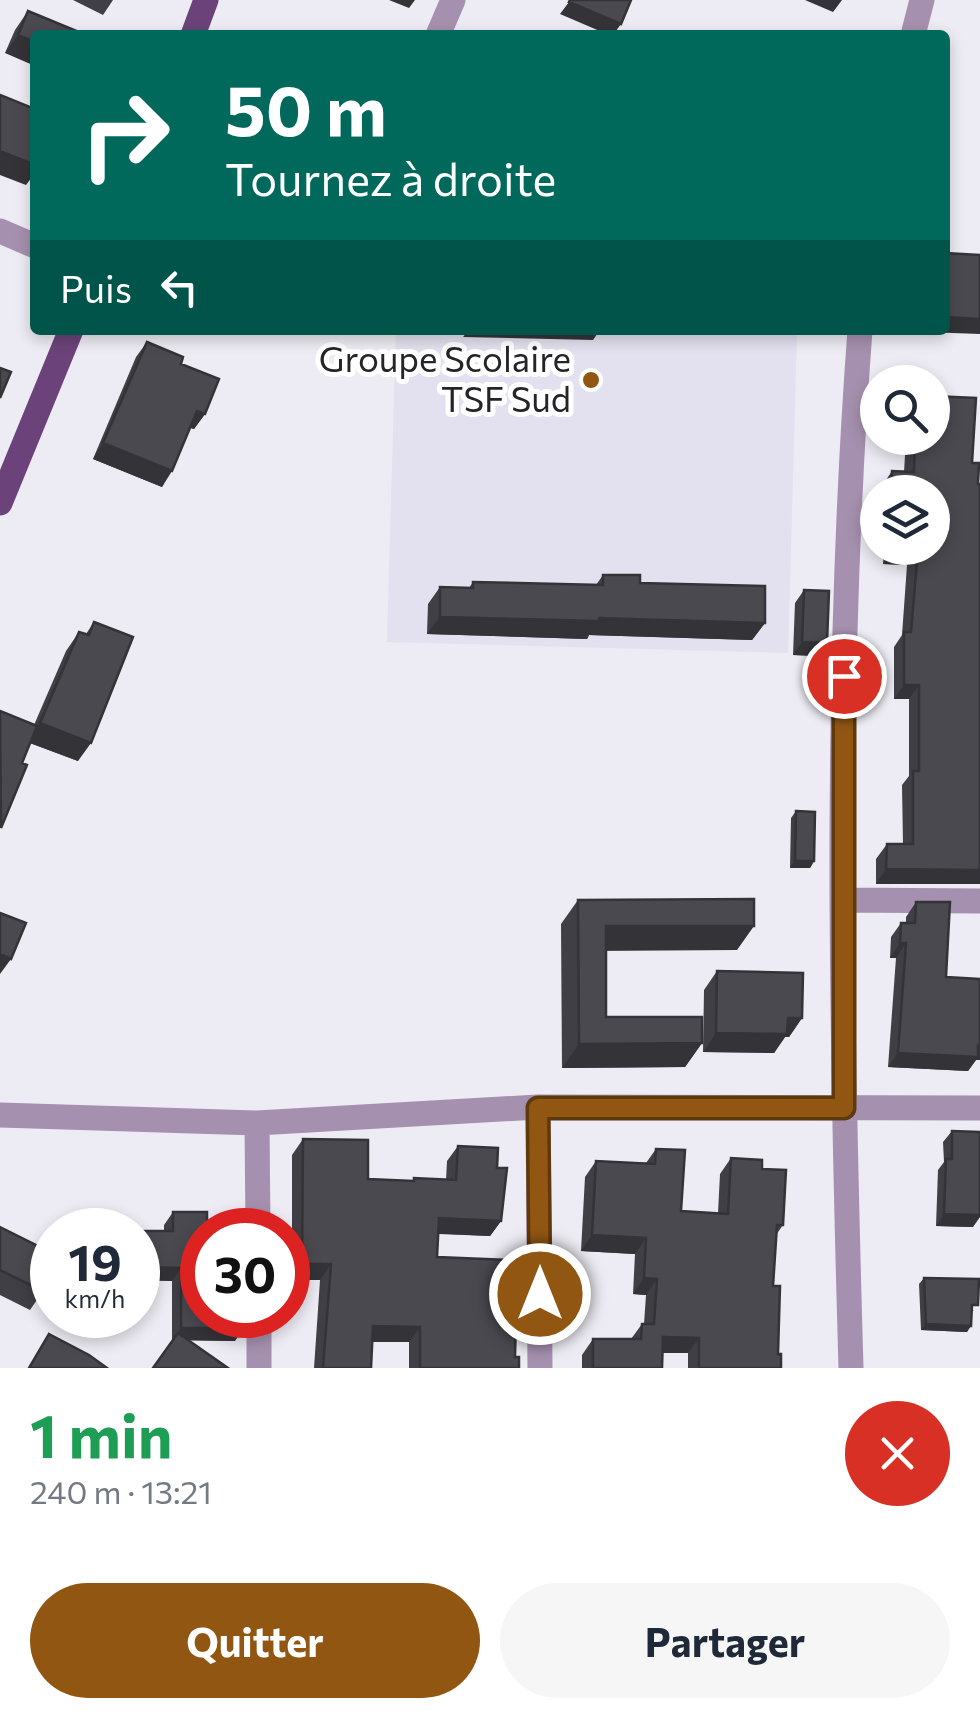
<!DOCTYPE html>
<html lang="fr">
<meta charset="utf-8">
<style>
body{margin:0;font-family:Commissioner,sans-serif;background:#f6f6f7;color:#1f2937;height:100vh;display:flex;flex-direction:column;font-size:38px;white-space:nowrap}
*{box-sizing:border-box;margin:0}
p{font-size:32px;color:#747a83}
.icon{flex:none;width:55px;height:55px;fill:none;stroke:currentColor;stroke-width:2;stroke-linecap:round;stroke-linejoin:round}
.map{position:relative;height:1368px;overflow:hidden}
.details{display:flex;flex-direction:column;background:#fff;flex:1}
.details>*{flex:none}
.guide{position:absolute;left:30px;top:30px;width:920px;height:305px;border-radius:10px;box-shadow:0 5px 15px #0003;background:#00695c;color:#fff;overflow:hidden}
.tools{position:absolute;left:860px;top:365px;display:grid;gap:20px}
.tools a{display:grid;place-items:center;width:90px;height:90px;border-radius:50%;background:#fff;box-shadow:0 5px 15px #0003;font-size:50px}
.speed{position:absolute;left:30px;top:1208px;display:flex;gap:20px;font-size:50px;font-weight:700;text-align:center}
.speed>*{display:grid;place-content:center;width:130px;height:130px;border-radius:50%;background:#fff;box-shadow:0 5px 15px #0003;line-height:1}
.speed small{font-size:25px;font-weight:400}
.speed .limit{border:15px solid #d22;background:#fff;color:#111}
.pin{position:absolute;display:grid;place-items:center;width:85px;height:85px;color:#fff;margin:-42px;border:5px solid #fff;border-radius:50%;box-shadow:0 2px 10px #0007}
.me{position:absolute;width:110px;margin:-55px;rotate:0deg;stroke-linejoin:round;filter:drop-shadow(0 0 8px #0008)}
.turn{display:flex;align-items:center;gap:35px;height:210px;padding:0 30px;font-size:45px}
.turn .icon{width:130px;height:130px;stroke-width:2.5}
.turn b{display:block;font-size:70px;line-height:85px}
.then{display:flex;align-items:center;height:95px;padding:0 30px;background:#0003;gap:20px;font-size:38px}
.round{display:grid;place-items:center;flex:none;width:105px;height:105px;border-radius:52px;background:#f6f6f7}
.head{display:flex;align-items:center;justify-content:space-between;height:170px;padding:0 30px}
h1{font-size:60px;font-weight:700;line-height:75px;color:#1e9e55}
.cta{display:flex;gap:20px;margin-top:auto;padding:20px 30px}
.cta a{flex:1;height:115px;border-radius:60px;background:#915712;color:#fff;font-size:40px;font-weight:700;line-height:115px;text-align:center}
.cta a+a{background:#f6f6f7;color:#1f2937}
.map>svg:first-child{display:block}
.built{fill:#e3e0ef}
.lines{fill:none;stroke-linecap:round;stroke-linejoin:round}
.minor{stroke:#a690af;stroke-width:25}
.major{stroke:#6b437a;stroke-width:25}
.wall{fill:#403f45}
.shaded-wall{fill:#343338}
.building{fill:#4a4950;stroke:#343338;stroke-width:2.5}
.route-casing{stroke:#5e390c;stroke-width:25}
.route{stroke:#915712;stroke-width:18}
.poi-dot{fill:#915712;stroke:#fff;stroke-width:4}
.labels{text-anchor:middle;stroke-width:10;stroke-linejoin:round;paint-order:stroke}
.poi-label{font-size:35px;fill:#252427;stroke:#fff;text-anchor:end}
</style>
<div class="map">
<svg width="980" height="1368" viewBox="0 0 980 1368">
<rect width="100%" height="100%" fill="#edebf3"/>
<path class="built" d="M396,330H797L788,653L387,642Z"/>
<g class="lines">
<path class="minor" d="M438,35L453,0
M913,35L922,0
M0,231L35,246
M842,900L980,901
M538,1107L540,1368
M0,1115L257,1123L538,1107L980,1108
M257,1123L258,1230
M259,1315V1368
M851,1368C841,1022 834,675 860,330"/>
<path class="major" d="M193,35L206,0
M0,503L71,330"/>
</g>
<path class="wall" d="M73,0H113L103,15Z
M28,11L86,35L5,53L15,30Z
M147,342L181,364L205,414L194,429L190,428L162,487L93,459L136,357Z
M906,438H932L972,463L978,484L980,884H876V859L887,844H903L902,785L909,776V699H894V647L902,635L907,565L883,564L884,548H932V492H882V486L892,471L904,472Z
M603,575L640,583L765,623L752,640L589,635L587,639L427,634L428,604L440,587L469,588L473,582L596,585Z
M804,590L827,643L818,656L793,655L795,603Z
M94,622L78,761L30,743L0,829L34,725L66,651L79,632L86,634Z
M796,811L814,861L810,868H790L791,818Z
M578,900L737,950H606V1017L702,1043L685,1067L562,1068L561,924Z
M916,902L946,977L980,979V1060H976L968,1071L888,1067L896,958H890L891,937L901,923H906V917Z
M717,971L802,1018L789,1037H785L774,1053L703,1052L704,990Z
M952,1131L973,1227L936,1226L938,1170L944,1162L943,1142Z
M303,1139L368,1179L412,1181L414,1178L446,1180L447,1161L458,1146L497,1168L501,1221L490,1236L438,1234L437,1257L508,1278L515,1357L519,1368H409V1342H372L371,1368H314L320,1280H292V1155Z
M656,1149L681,1211L718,1213L720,1174L731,1158L762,1169L783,1225L776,1235L773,1286L778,1354L781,1368H688V1353H663L662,1368H582V1355L593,1339H631L642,1324H644L646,1295L633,1294L635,1254L581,1251L585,1177L596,1161L646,1163Z
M173,1212L202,1315L235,1341L172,1340V1281L138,1280V1235L140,1231H164V1225Z
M0,1227L43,1291L30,1310L0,1295Z
M924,1278L974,1311H972L967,1332L921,1330L919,1284Z"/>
<path class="shaded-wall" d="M389,0H415L409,8Z
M805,0H842L833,12Z
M569,2L621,24L613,35H609L560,14Z
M18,35L35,42V66L5,53Z
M0,151L35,165V173L26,185L0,175Z
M945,317L980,319V334L925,332L926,330H945Z
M469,330H600L593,340L463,337Z
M197,411L205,414L194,429L186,426Z
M103,443L172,471L162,487L93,459Z
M893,549L918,550L907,565L883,564Z
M440,617L599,618L765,623L752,640L589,635L587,639L427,634Z
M802,642L827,643L818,656L793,655Z
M904,685H919L909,699H894Z
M40,723L91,743L78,761L27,742Z
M795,861H814L810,868H790Z
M886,869L980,870V884H876Z
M606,926H754L737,950L589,951Z
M900,943H906L896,958H890Z
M0,954L11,959L0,974Z
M788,1018H802L789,1037H785L774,1053L703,1052L716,1033Z
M702,1043L685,1067L562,1068L579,1044Z
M978,1045H980V1060H976L968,1071L888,1067L898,1053Z
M944,1214L980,1215V1217L973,1227L936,1226Z
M439,1218L501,1221L490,1236L428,1233Z
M592,1235L646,1238L635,1254L581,1251Z
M302,1264H331L320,1280H292Z
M141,1267L181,1268L172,1281L138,1280V1272Z
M644,1278L657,1279L646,1295L633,1294Z
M926,1324L971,1326L967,1332L921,1330Z
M373,1326L420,1327L409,1342H362Z
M181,1328H244L235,1341L172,1340Z
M663,1337L699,1338L688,1353H652Z"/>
<path class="building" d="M570,0H631L621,24L569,2Z
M28,11L86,35H35V42L18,35Z
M0,95L35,109V165L0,151Z
M945,253L980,255V319L945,317Z
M147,342L183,357L181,364L219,379L205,414L197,411L172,471L103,443Z
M0,368L11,372L0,398Z
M932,396L976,398L972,463H979L978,484H980V870L886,869L887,844H913V771H919V685H904V632H911L918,550L893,549V548H932V492H891L892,471L914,472L915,438H932Z
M603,575H640V583L765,586V623L599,618V621L440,617V587L473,588V582L603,585Z
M804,590L829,591L827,643L802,642Z
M94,622L133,637L91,743L40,723L79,632L89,635Z
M0,711L37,726L22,763L27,765L1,828Z
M796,811L815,812L814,861H795Z
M754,899V926H606V1017H702V1043L579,1044L578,900Z
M916,902H950L946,977L980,979V1045H978V1057L898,1053L906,943H900L901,923H915Z
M0,913L26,923L11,959L0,954Z
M717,971L803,973L802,1018H788L787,1034L716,1033Z
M952,1131L980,1132V1215L944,1214L946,1159H952Z
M303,1139L368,1140V1179L414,1181V1178L456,1180L458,1146L498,1148L497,1168H507L501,1221L439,1218L437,1257L509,1260L508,1278L517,1279L515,1357H519V1368H420V1327L373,1326L371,1368H323L331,1264H302Z
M656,1149L685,1150L681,1211L728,1214L731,1158L762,1160V1169L786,1170L783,1225H777L773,1286H780L778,1354H781V1368H699V1338L663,1337L662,1368H593V1339H641L642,1324H654L657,1279L644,1278L646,1238L592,1235L596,1161L655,1164Z
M173,1212H207V1230H202V1315H244V1328H181V1268L141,1267L140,1231H173Z
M0,1227L52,1253V1272L43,1291L0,1270Z
M924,1278L979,1279L978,1305H972L971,1326L926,1324Z
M178,1333L228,1368H153Z
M49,1334L89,1355L107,1368H29Z"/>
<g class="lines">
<defs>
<path id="route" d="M540,1294L538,1108H844V676"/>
</defs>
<use href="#route" class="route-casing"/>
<use href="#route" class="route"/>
</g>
<circle class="poi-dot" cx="591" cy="380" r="10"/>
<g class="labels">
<g class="poi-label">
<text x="571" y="372">Groupe Scolaire<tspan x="571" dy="40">TSF Sud</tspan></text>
</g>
</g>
</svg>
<div class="tools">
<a><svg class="icon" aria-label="search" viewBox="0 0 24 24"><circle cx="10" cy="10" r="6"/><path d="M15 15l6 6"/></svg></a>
<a><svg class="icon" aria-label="layers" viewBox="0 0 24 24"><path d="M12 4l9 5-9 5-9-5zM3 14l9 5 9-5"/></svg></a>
</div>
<div class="speed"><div>19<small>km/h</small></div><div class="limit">30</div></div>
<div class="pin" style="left:844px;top:676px;background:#d93025"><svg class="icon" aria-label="arrive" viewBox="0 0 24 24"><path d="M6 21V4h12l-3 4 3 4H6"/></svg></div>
<svg class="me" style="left:540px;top:1294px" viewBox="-20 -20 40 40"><circle r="17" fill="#915712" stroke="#fff" stroke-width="3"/><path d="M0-11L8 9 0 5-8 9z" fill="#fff"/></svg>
<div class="guide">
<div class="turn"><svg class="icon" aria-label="right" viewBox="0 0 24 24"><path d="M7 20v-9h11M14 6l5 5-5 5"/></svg><div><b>50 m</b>Tournez à droite</div></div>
<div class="then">Puis<svg class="icon" aria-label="left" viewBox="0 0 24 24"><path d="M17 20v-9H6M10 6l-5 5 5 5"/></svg></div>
</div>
</div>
<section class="details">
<div class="head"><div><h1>1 min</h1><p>240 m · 13:21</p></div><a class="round" style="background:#d93025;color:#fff"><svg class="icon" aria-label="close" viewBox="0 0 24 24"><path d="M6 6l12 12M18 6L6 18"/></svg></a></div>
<div class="cta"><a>Quitter</a><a>Partager</a></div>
</section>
